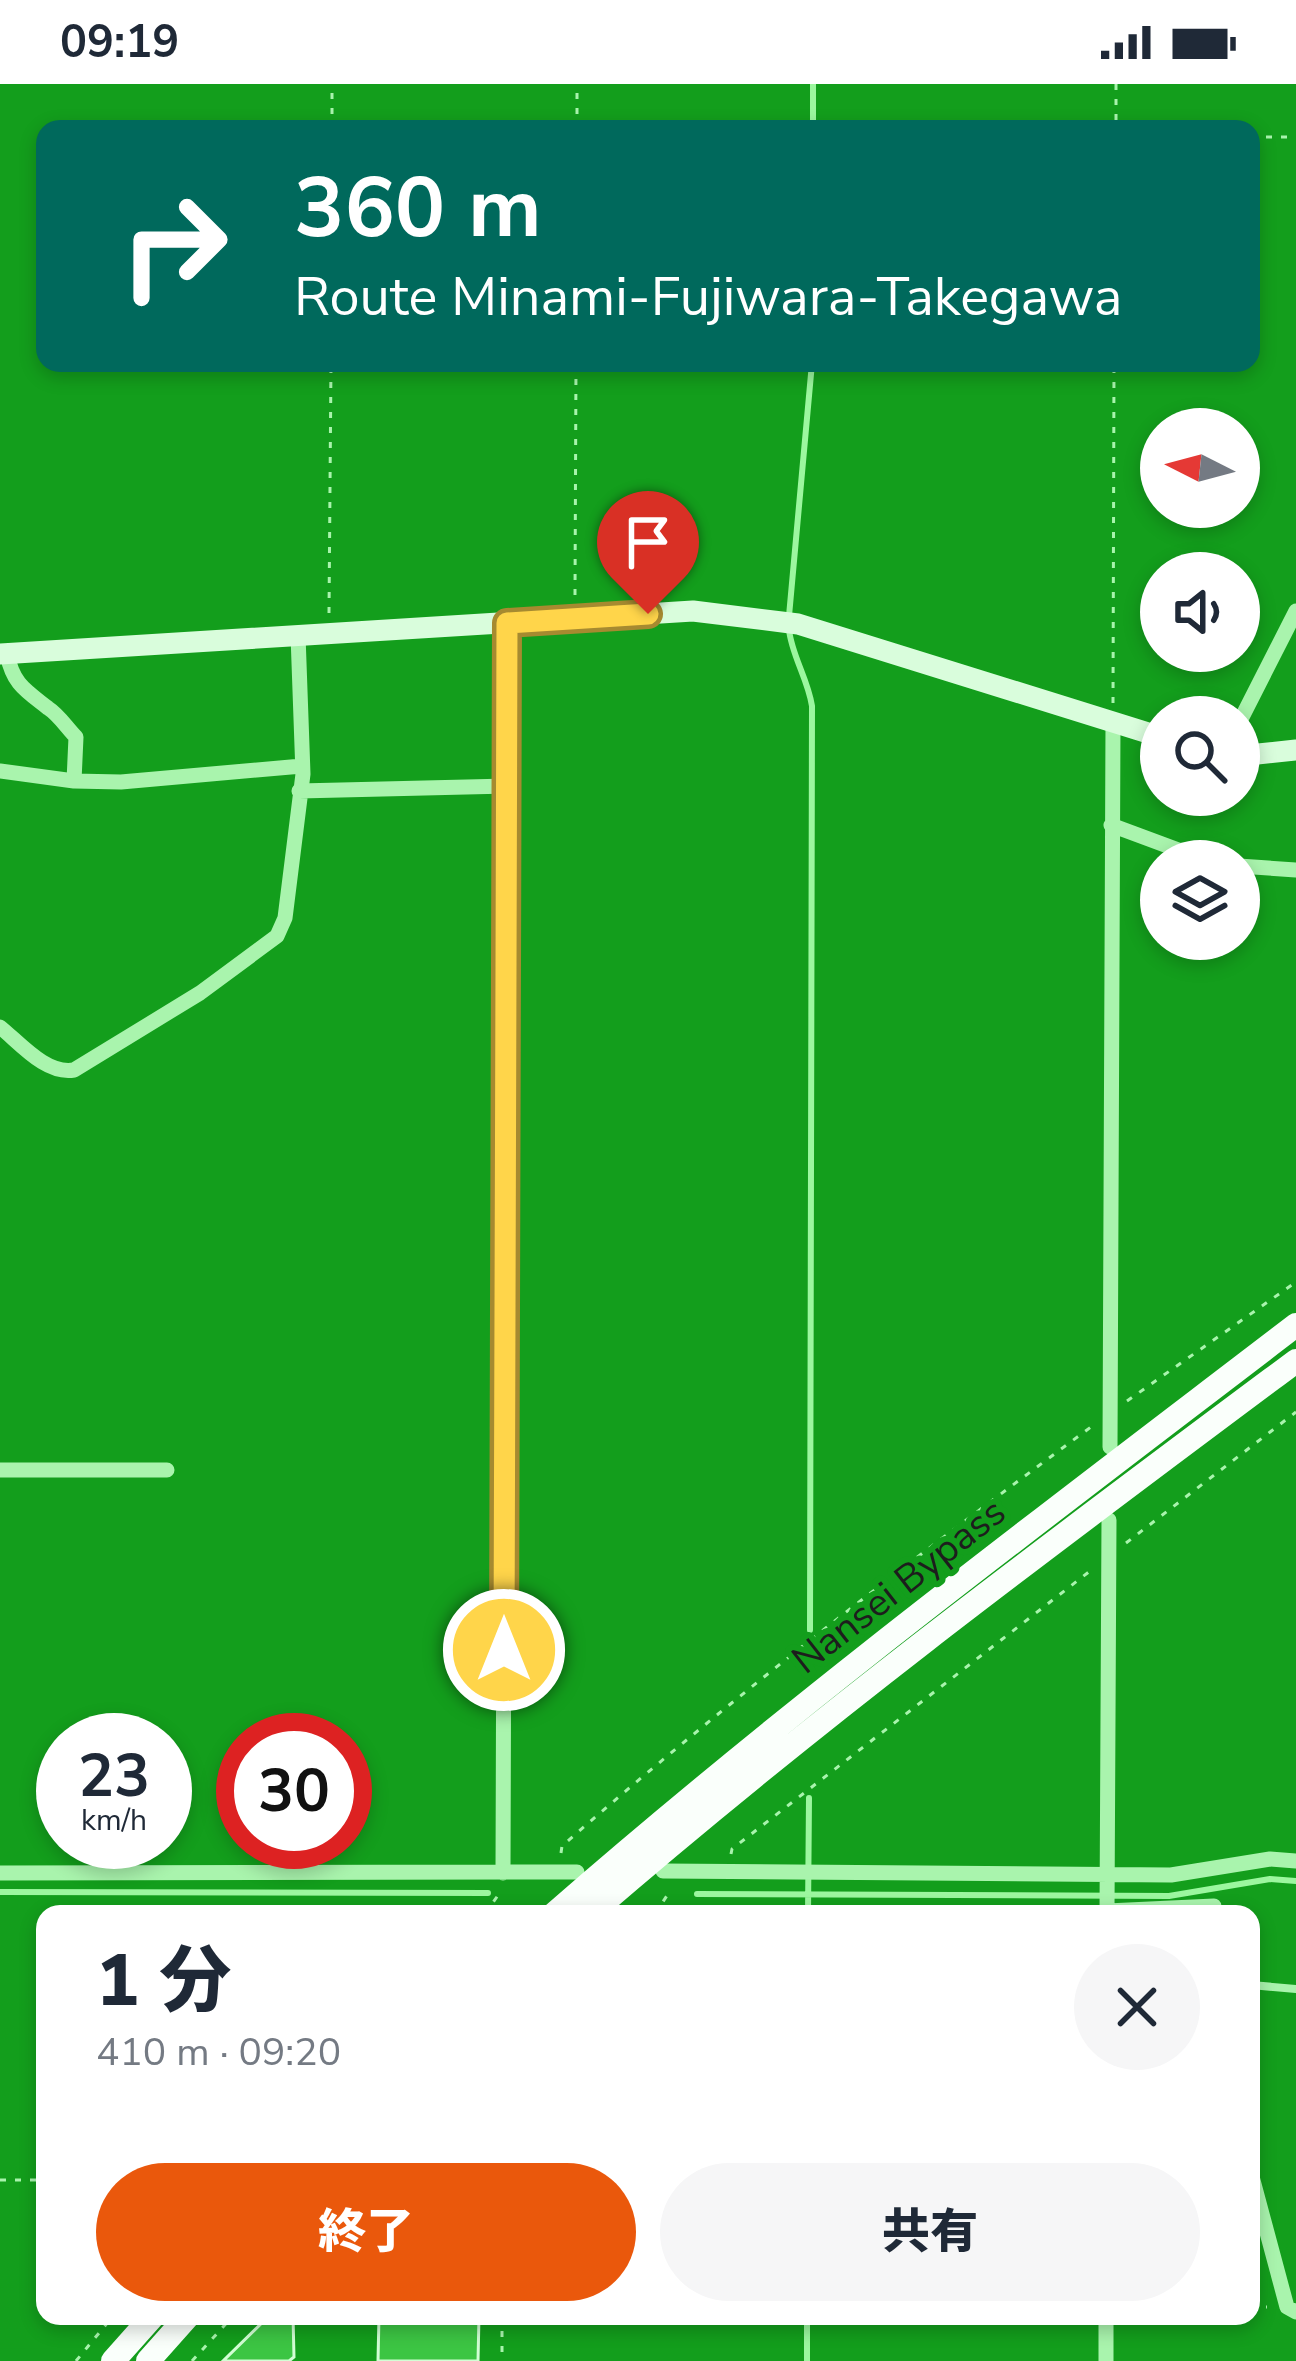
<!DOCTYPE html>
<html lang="ja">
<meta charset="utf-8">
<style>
body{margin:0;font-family:"Nunito Sans","Noto Sans JP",sans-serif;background:#f6f6f7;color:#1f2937;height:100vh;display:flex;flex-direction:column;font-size:45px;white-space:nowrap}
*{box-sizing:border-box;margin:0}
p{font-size:39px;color:#747a83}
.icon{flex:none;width:66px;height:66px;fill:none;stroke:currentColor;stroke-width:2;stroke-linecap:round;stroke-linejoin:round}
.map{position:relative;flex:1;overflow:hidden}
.side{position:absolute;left:36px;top:1821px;width:1224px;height:420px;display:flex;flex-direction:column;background:#fff;border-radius:24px;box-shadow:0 6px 18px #0003}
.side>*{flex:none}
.top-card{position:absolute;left:36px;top:36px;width:1224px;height:252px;border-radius:24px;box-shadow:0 6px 18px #0003;background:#00695c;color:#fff;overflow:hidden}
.needle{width:78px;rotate:276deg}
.tools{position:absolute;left:1140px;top:324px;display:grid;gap:24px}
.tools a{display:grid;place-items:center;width:120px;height:120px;border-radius:50%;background:#fff;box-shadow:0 6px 18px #0003;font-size:60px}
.speed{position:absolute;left:36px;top:1629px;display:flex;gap:24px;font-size:60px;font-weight:700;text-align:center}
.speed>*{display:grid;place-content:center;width:156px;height:156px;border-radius:50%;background:#fff;box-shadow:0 6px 18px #0003;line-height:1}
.speed small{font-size:30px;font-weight:400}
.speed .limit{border:18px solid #d22;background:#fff;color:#111}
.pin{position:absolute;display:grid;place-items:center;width:102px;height:102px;color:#fff;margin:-123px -51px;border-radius:50% 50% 50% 0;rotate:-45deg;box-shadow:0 0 12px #0007}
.pin .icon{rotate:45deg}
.me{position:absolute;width:132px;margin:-66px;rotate:0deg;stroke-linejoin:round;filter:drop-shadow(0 0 9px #0008)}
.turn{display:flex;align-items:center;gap:42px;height:252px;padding:0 60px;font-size:54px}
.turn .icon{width:156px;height:156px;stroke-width:2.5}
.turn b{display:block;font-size:84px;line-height:102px}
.round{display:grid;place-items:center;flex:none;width:126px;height:126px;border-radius:63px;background:#f6f6f7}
.overview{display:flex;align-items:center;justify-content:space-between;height:204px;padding:0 60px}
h1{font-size:72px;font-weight:800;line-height:90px}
.action{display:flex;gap:24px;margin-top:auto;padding:24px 60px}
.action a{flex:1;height:138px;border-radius:72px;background:#ea580c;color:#fff;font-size:48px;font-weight:800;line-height:138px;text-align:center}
.action a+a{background:#f6f6f7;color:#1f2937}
.status{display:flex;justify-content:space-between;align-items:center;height:84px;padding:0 60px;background:#fff;direction:ltr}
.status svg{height:33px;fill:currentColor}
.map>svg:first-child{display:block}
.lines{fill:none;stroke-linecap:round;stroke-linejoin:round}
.stream{stroke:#9cf79f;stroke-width:6}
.building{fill:#3cc543;stroke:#d2fed4;stroke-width:3}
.path{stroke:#a9f4ad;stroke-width:3;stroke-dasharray:6 9;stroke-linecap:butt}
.service{stroke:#a9f4ad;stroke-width:8}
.minor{stroke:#a9f4ad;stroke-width:15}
.secondary{stroke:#d9fddc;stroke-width:21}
.trunk{stroke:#fafffb;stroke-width:24}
.route-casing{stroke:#a68a30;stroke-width:30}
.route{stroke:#ffd54a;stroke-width:21}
.labels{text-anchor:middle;stroke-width:12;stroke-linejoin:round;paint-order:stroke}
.street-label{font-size:39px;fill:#1d1d1d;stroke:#139e1c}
</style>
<div class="status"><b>09:19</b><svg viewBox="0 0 49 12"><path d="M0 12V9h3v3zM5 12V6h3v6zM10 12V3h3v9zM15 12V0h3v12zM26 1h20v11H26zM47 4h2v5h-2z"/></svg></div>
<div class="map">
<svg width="1296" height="2277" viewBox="0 0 1296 2277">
<rect width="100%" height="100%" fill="#139e1c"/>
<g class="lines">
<path class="stream" d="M813,45V0
M789,532L812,279
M789,545C791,570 808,595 812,622L810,1546
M0,1808L488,1809
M697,1810L1169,1812L1270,1795L1296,1797
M808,1830L809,1714
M807,2277V2232"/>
</g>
<path class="building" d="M269,2232H293L294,2273L289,2277H223Z
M379,2232H479L478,2277H378Z"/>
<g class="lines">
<path class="path" d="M1116,0V45
M332,45V0
M577,45V0
M1251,53H1296
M575,511L576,279
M329,529L331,279
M1113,619L1114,279
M1127,1317L1296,1198
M1126,1459L1296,1328
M561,1769L562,1762C733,1612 912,1475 1095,1340
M731,1770L732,1765L1090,1487
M485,1830L501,1807
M655,1830L670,1807
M0,2096H45
M1251,2223H1267
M502,2232V2277
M76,2277L113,2232
M192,2277L233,2232"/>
<path class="service" d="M1251,1901L1296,1905"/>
<path class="minor" d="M1239,639L1296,527
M0,687L74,697L76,653C67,644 59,631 48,624C25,606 13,600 7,570
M74,697L121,698L302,682
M299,707L508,702
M1111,741L1208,777
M1239,782L1296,786
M0,943C20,959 46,991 74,986L200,909L277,852L285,834L303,690L298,551
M1110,1363L1113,639
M0,1386H167
M663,1787L1171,1791L1270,1775L1296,1777
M0,1789L577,1788
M503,1789L507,539
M1107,1827L1214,1822V1830
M1107,1830L1109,1436
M1251,2089L1287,2223L1296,2228
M1106,2277V2232"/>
<path class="secondary" d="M0,570L693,527L798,540L1161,653
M1239,672L1296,666"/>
<path class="trunk" d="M554,1830C792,1622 1045,1433 1296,1241
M590,1830C816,1634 1056,1456 1296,1277
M113,2277L153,2232
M148,2277L188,2232"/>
</g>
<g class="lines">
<defs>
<path id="route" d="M504,1566L507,539L648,530"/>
</defs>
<use href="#route" class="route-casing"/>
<use href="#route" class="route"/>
</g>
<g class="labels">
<g class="street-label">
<text transform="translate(898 1501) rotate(-38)" y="14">Nansei Bypass</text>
</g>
</g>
</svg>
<div class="tools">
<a><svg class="needle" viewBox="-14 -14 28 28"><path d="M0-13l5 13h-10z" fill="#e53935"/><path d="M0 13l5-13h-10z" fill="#747a83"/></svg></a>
<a><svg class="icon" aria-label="sound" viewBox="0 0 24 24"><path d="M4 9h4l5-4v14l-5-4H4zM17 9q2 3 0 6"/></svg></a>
<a><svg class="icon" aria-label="search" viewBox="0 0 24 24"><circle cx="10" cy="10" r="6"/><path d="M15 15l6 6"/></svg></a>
<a><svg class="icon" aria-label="layers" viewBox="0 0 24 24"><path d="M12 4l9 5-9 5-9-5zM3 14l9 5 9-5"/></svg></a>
</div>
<div class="speed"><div>23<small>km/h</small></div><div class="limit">30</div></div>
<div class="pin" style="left:648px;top:530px;background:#d93025"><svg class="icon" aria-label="arrive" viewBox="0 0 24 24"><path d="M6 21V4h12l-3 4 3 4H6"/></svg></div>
<svg class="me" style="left:504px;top:1566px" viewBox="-20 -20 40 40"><circle r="17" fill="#ffd54a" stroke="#fff" stroke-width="3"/><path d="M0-11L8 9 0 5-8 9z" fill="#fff"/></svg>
<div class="top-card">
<div class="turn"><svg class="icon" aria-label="right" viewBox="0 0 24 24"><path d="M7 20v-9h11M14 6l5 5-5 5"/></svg><div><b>360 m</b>Route Minami-Fujiwara-Takegawa</div></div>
</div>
<section class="side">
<div class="overview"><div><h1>1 分</h1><p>410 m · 09:20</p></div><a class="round"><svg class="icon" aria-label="close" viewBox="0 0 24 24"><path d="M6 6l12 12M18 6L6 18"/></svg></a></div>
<div class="action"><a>終了</a><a>共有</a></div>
</section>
</div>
